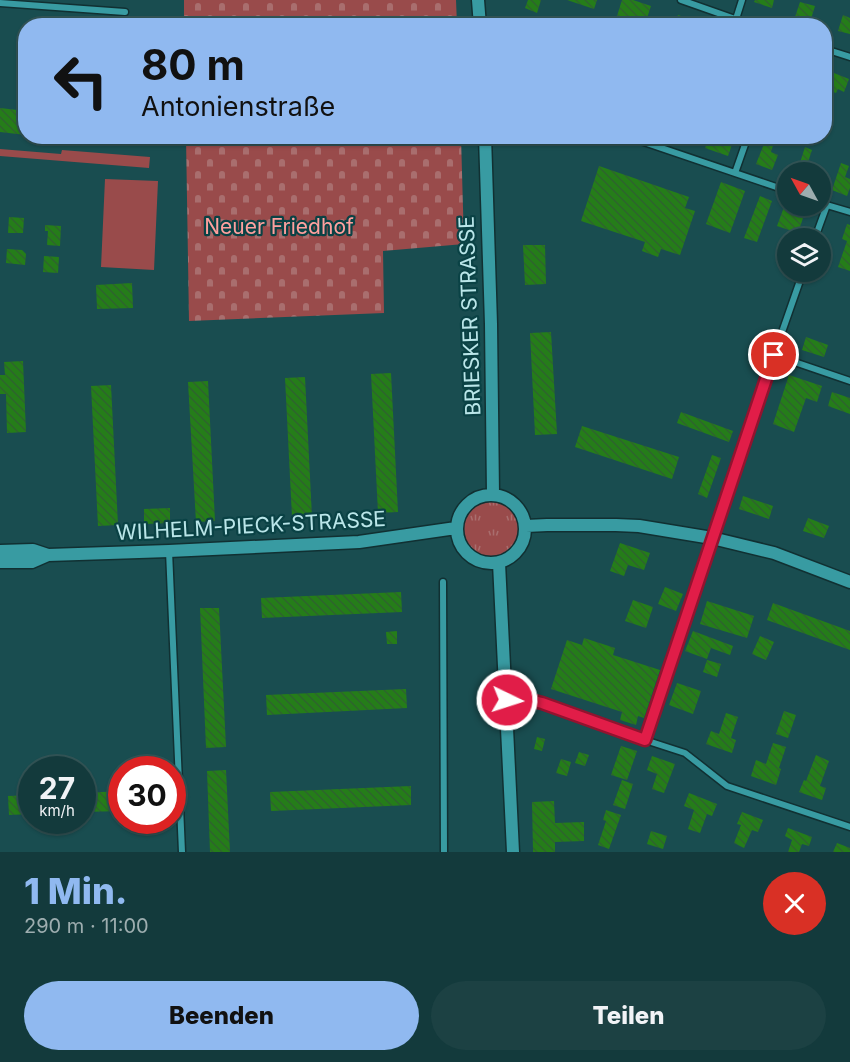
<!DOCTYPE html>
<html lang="de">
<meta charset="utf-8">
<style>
body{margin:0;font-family:Inter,sans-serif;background:#1c4143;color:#f1f3f6;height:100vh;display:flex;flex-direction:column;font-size:22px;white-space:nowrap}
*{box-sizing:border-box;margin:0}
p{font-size:20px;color:#9dadaf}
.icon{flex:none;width:33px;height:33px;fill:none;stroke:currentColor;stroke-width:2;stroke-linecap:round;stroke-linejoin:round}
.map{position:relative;height:852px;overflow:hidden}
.drawer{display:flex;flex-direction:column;background:#133a3c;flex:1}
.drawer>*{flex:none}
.top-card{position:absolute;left:18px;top:18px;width:814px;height:126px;border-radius:24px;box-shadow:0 2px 4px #0004,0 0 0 2px #325456;background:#90b9f0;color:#111;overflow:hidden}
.needle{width:39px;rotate:310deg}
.buttons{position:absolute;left:777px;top:162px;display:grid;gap:12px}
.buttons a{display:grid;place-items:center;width:54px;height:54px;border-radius:50%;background:#133a3c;box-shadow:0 2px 4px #0004,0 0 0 2px #325456;font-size:30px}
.speed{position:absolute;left:18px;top:756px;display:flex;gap:12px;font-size:30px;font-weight:700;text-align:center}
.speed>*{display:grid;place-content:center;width:78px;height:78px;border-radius:50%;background:#133a3c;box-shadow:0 2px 4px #0004,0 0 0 2px #325456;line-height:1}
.speed small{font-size:15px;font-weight:400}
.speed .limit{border:9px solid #d22;background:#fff;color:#111}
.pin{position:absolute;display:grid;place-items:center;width:51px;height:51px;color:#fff;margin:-26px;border:3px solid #fff;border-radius:50%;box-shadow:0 2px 6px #0007}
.me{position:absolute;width:66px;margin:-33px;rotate:94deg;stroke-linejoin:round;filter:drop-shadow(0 0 4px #0008)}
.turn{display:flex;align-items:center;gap:21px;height:126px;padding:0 24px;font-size:27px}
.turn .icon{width:78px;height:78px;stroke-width:2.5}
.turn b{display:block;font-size:42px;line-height:51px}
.round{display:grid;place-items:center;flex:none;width:63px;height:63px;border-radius:32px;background:#1c4143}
.head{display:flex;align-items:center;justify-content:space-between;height:102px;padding:0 24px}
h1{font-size:36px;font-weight:800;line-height:45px;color:#90b9f0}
.primary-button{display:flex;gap:12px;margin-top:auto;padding:12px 24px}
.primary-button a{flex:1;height:69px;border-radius:36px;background:#90b9f0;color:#111;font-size:24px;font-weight:800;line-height:69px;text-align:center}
.primary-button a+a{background:#1c4143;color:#f1f3f6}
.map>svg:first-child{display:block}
.grass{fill:url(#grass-tufts)}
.cemetery{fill:url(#cemetery-stones)}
.park{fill:#994b4b}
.building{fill:url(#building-back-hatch)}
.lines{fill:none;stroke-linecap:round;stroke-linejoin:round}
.street-casing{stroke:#113032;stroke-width:9}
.secondary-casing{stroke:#113032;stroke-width:15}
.street{stroke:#389ba2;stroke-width:6}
.secondary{stroke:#389ba2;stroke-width:12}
.route-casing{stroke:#92132f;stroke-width:15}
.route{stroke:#e11d48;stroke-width:10}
.labels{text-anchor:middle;stroke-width:4.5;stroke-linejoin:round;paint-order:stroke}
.park-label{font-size:21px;fill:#fea09e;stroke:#0a4245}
.street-label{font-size:21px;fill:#bae6e9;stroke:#0a4245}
</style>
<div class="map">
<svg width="850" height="852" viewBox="0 0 850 852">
<defs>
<pattern id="grass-tufts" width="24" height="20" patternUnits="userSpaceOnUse" patternTransform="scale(1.5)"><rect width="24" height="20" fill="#994b4b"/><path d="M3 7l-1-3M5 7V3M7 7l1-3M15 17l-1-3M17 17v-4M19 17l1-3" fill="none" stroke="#a96e6e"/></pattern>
<pattern id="cemetery-stones" width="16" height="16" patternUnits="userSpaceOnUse" patternTransform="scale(1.5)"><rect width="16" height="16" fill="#994b4b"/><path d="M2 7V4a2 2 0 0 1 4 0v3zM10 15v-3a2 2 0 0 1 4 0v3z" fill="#a96e6e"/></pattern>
<pattern id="building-back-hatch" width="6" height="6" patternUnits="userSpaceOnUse" patternTransform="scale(1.5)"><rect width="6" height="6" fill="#257d19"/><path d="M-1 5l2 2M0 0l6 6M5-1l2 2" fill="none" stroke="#2e642d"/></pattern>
</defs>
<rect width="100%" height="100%" fill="#194d50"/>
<path class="grass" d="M463 529a28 28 0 1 1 56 0a28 28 0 1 1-56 0Z"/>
<path class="cemetery" d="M184,0H456L457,25H184Z
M186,137H461L464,244L383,251L384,313L189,321Z"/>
<path class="park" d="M0,149L61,154L62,150L150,157L149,168L0,156Z
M105,179L158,181L154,270L101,267Z"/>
<path class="building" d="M528,0H541L537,13L525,8Z
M567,0H597L594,9Z
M622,0H633L651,6L645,24L617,16Z
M755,0H774L772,8L754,2Z
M800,2L815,6L810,22L795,17Z
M678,15L709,25V26H674Z
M843,15L850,18V34L838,31Z
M834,73L849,79L844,92L838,89L836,93L828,90Z
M0,108L26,111V135L0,132Z
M709,136H735L728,156L705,148Z
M766,139L774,142L771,152L778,155L772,170L756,164Z
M805,147L812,150L807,165L823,170L822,172H797Z
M841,163L849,166L845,177L850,179V188L847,196L832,190Z
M599,166L689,197L685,208L695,211L680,255L661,249L658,257L642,251L645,242L581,221Z
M721,182L745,191L730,233L706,224Z
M760,196L772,201L757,242L744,238Z
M784,207L804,215L798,233L777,226Z
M9,217L24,218L23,233H8Z
M847,224L850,225V271L838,267L847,241L842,239Z
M45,225L61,226L60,246L47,245L48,231H45Z
M523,245H545L546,284L525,285Z
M7,249L22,250L26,254L25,265L6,263Z
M44,256L59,257L58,273L43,272Z
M132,283L133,308L97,309L96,285Z
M551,332L557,434L535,435L530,333Z
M806,337L828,345L824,357L802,350Z
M23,361L26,432L7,433L6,394H0V375H5L4,362Z
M391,373L398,512L378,513L371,374Z
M789,375L822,386L817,402L806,398L794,432L773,424Z
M305,377L312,517H292L285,378Z
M208,381L215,521L196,522L188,382Z
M111,385L118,525L98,526L91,386Z
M832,392L850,398V414L828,406Z
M681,412L733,431L729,442L677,423Z
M582,426L679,457L672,479L575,447Z
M712,455L721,458L707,498L698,494Z
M743,496L773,506L769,519L739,509Z
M170,508V523L144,524V509Z
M808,518L829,526L824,538L803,531Z
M620,543L650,553L644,570L628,565L624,576L610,571Z
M665,587L683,594L676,611L658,604Z
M401,592L402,612L262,618L261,598Z
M633,600L653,607L646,628L625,621Z
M707,601L754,616L747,638L700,624Z
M773,603L850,631V650L767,620Z
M200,608H219L226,747L206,748Z
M397,631V644H387L386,632Z
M693,631L733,646L730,655L711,648L707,659L685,651Z
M760,636L774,642L766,660L752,654Z
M584,638L615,648L613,655L660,670L644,718L638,716L636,725L620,720L622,712L551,689L567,640L582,645Z
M707,660L721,664L717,677L703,672Z
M677,683L701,691L693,714L669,705Z
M406,689L407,708L267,715L266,695Z
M784,711L796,715L788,738L776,734Z
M726,713L738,717L731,738L736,740L732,753L706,744L711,731L719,734Z
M537,737L545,739L542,751L534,749Z
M773,743L786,747L779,768L781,769L776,785L751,776L756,760L766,764Z
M621,746L637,751L627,780L611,775Z
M579,752L589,755L585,766L575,763Z
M816,755L829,761L820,786L826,788L822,800L799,792L804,780L806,781Z
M652,756L675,764L664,793L652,789L657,774L647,770Z
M561,759L571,762L567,776L556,773Z
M226,770L230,852H210L207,771Z
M622,780L633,784L625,809L613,805Z
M411,786V805L271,811L270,792Z
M122,791V811L82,812V793Z
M689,793L717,804L712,816L707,814L700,833L688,829L694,810L684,806Z
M32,795V814L9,815L8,796Z
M554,801L555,823L584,822V841L555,842V852H533L532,802Z
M606,810L621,815L609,849L598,845L606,821L603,820Z
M742,812L763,820L758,832L752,830L744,848L734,843L741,825L737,824Z
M788,828L812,837L809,846L802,844L799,852H788L792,840L785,836Z
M651,831L667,836L663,849L647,844Z
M837,843L850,848V852H833Z"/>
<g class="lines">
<defs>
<path id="street" d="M681,0L755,26
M0,3L125,12
M736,19L742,0
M825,49L850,57
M626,136L788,191
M735,173L748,136
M820,203L850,212
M815,238L827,205
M774,355L850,381
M169,551L182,852
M443,582L444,852
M507,700L526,699L542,703L645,740L685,753L727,786L850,827
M645,740L774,355L803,272"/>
<path id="secondary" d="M478,0L480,26
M485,136L491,324L493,494
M457 529a34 34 0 1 1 68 0a34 34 0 1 1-68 0Z
M526,526L547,525H616L639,526L712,538L774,553L850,582
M0,551L33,550L48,555L169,551L359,542L456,528
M0,562H32L48,555
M499,563L513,852"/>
</defs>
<use href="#street" class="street-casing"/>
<use href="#secondary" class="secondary-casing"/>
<use href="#street" class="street"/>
<use href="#secondary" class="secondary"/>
</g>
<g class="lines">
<defs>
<path id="route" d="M507,700L526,699L542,703L645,740L774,355"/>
</defs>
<use href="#route" class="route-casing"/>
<use href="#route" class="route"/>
</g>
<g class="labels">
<g class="park-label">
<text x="279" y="234">Neuer Friedhof</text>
</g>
<g class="street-label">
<text transform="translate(470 316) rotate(-92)" y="7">BRIESKER STRASSE</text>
<text transform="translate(251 526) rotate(-3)" y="7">WILHELM-PIECK-STRASSE</text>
</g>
</g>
</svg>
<div class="buttons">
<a><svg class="needle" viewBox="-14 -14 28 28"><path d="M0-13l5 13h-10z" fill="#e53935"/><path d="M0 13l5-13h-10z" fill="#9dadaf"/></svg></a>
<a><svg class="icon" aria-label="layers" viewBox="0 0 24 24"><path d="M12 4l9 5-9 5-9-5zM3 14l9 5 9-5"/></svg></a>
</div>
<div class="speed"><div>27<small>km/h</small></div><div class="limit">30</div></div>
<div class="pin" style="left:774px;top:355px;background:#d93025"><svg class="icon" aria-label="arrive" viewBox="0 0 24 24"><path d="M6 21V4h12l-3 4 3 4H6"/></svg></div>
<svg class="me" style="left:507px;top:700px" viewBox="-20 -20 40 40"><circle r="17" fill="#e11d48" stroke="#fff" stroke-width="3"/><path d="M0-11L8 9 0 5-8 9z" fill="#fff"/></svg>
<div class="top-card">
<div class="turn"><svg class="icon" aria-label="left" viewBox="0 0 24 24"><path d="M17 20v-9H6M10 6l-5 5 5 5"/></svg><div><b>80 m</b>Antonienstraße</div></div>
</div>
</div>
<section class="drawer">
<div class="head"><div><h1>1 Min.</h1><p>290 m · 11:00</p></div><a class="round" style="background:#d93025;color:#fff"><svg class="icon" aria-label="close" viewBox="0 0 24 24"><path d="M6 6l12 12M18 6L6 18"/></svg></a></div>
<div class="primary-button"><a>Beenden</a><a>Teilen</a></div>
</section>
